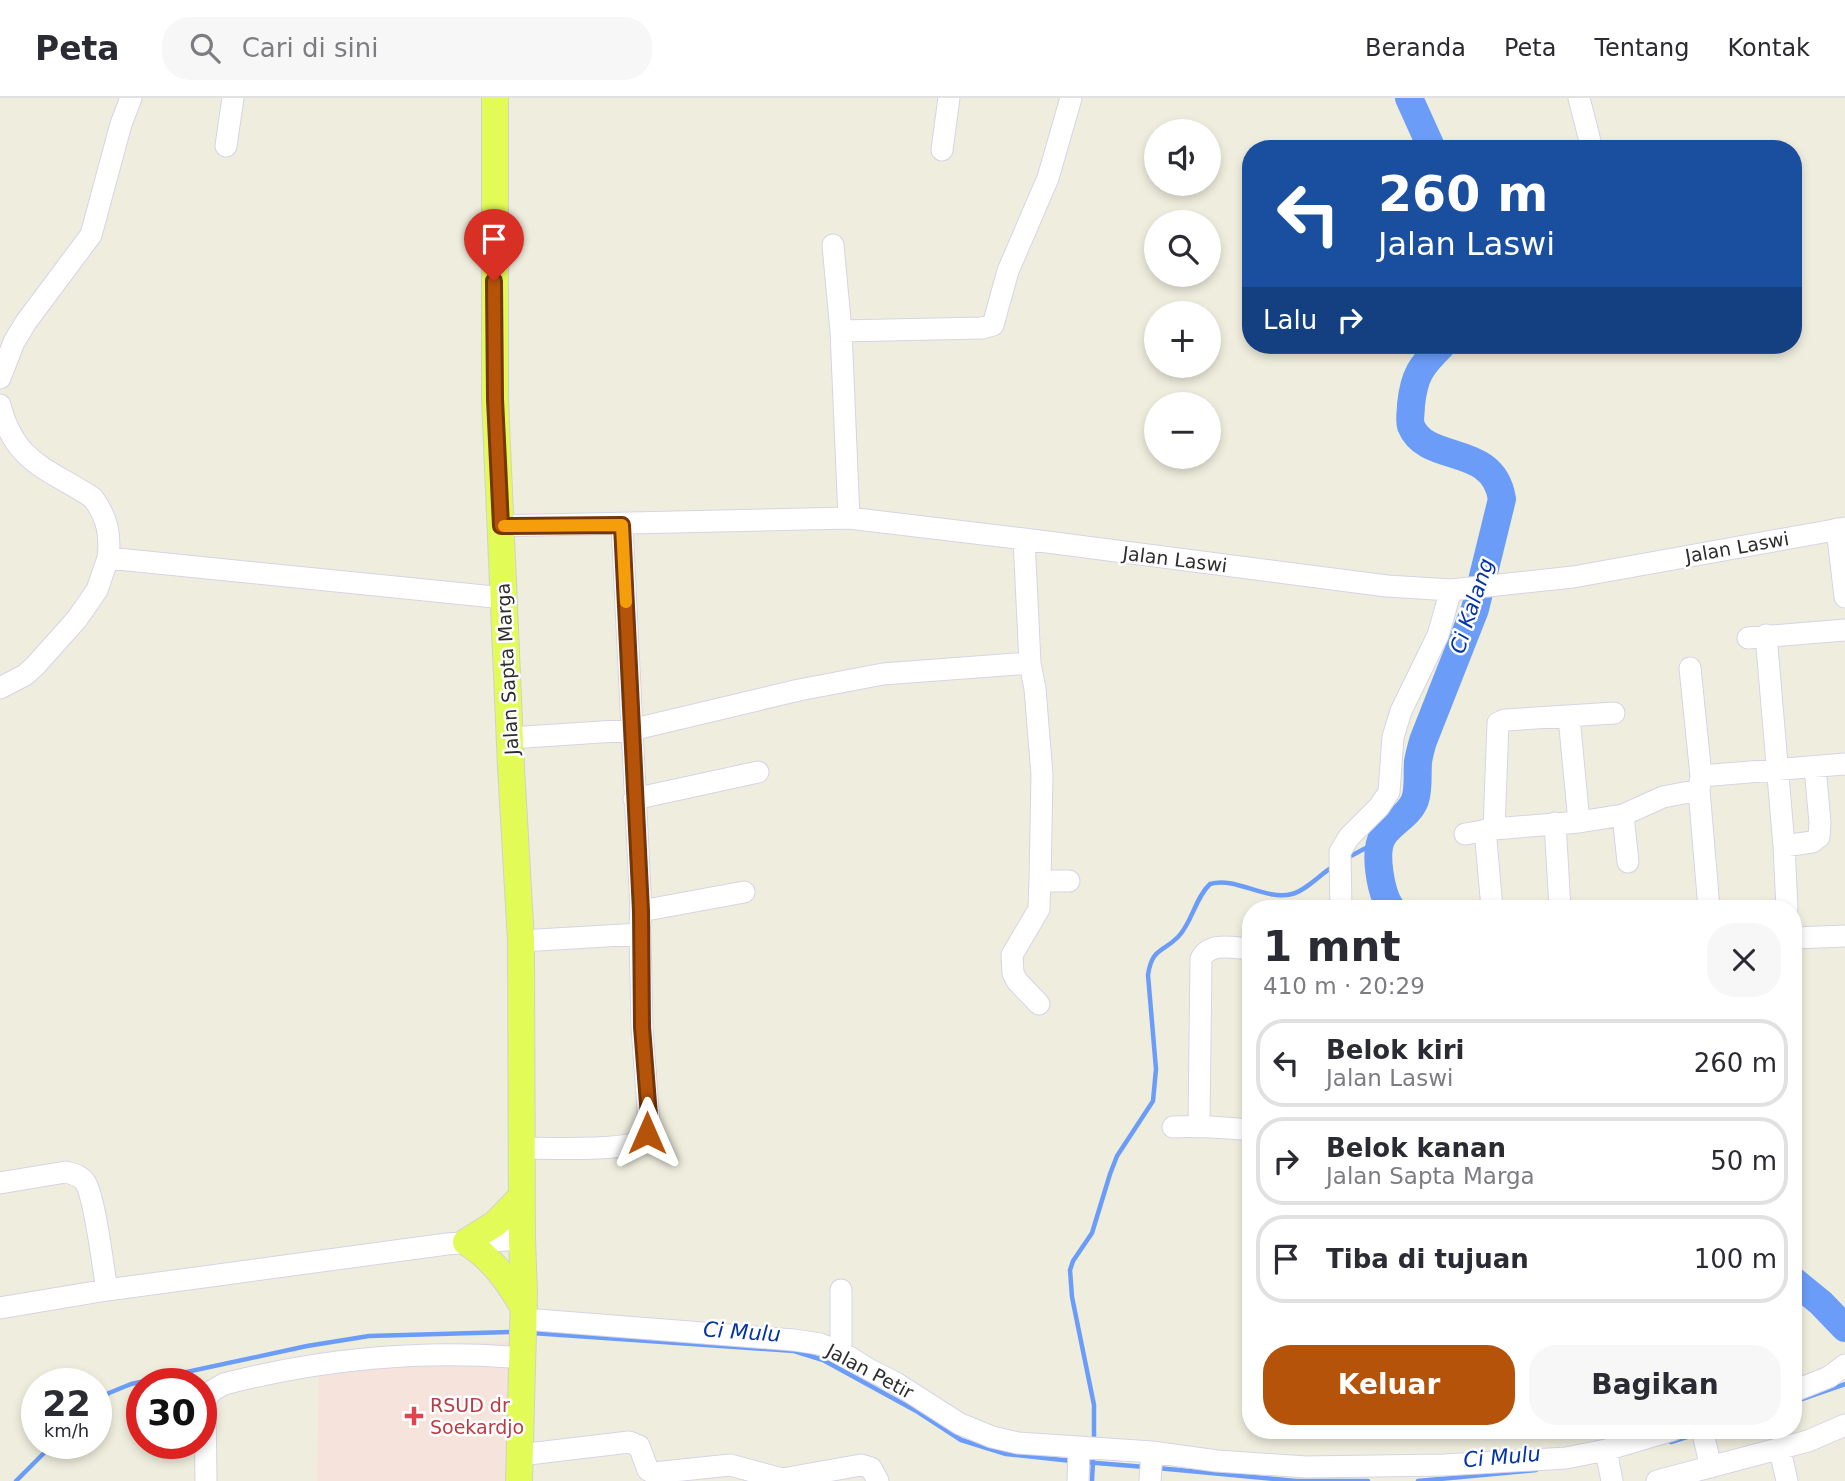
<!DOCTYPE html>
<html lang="id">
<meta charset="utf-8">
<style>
body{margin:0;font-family:"DejaVu Sans",sans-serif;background:#f7f7f7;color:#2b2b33;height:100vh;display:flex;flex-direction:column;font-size:26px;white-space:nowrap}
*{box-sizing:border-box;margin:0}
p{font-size:23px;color:#7c7c81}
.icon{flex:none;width:38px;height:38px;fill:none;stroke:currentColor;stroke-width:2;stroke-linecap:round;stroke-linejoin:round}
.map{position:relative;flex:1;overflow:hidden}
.drawer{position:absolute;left:1242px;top:802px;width:560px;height:539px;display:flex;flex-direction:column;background:#fff;border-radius:28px;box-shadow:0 4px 10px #0003}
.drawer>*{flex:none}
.banner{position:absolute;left:1242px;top:42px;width:560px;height:214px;border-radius:28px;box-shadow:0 4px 10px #0003;background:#1a4fa0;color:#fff;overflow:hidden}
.buttons{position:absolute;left:1144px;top:21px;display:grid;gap:14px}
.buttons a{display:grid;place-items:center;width:77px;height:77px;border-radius:50%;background:#fff;box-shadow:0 4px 10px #0003;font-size:35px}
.speed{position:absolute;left:21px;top:1270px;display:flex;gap:14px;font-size:35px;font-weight:700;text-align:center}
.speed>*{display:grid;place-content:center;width:91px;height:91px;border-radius:50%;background:#fff;box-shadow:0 4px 10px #0003;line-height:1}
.speed small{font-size:18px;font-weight:400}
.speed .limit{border:10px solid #d22;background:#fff;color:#111}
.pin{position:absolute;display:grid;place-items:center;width:60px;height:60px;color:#fff;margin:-72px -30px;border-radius:50% 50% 50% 0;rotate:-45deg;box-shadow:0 0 7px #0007}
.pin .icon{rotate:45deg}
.me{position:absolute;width:77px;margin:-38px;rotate:0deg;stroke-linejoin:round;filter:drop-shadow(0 0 5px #0008)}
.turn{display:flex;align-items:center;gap:24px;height:147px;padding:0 21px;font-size:32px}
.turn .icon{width:91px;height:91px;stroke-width:2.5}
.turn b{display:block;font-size:49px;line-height:60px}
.then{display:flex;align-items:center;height:66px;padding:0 21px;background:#0003;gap:14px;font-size:26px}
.round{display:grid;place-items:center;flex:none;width:74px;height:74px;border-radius:28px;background:#f7f7f7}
.overview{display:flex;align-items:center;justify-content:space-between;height:119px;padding:0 21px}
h1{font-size:42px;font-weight:800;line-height:52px}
.primary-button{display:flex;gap:14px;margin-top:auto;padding:14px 21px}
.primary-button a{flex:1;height:80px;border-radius:28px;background:#b45309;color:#fff;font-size:28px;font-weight:800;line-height:80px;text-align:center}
.primary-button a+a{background:#f7f7f7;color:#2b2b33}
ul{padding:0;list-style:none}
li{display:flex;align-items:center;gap:21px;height:88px;margin:0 14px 10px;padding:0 7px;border:4px solid #e1e1e2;border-radius:28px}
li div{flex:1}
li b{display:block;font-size:26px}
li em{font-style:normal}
header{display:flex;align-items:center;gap:42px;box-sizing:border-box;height:98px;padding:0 35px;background:#fff;border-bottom:2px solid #e1e1e2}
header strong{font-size:33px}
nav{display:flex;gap:38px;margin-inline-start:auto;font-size:24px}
.search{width:490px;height:63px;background:#f7f7f7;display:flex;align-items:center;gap:18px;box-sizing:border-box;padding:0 24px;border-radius:28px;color:#7c7c81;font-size:26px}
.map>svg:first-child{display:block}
.medical{fill:#f6e4dc}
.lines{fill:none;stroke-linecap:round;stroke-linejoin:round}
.stream{stroke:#6b9df8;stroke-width:4.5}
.river{stroke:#6b9df8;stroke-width:28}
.minor-casing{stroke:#d7d3e6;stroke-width:23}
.major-casing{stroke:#d1d1d1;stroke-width:28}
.minor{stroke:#fff;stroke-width:21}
.major{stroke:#e3fb57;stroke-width:26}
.route-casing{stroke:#753606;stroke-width:18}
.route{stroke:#b45309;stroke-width:12}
.slow{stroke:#f59e0b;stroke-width:12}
.health-dot{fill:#e0444e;stroke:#fff;stroke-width:2.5}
.labels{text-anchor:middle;stroke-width:5;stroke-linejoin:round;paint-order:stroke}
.street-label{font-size:19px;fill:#2d2d2d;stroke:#fff}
.health-label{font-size:19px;fill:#be3a42;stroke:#fff;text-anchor:start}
.water-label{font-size:21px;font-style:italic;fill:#0432aa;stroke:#fff}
</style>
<header>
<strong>Peta</strong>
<div class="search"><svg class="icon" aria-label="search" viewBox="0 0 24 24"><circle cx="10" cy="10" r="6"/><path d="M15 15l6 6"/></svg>Cari di sini</div>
<nav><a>Beranda</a><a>Peta</a><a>Tentang</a><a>Kontak</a></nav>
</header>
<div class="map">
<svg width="1845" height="1383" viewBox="0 0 1845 1383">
<rect width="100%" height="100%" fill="#efeede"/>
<path class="medical" d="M512,1243L507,1383H317L319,1253Z"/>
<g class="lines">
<path class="stream" d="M1347,760L1381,742
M532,1235L794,1253L823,1262L918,1314L961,1342L1006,1356L1072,1363
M96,1303L109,1295L131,1286L307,1248L369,1238L513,1234
M1794,1304L1845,1286
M1094,1344V1307L1072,1199L1070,1172L1073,1163L1092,1135L1110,1076L1117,1058L1153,1003L1156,971L1148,877C1152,850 1162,855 1178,839C1192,825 1195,800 1210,786C1236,778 1264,803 1292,796C1307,792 1320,776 1334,768
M1671,1344L1696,1336
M1084,1364L1145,1369
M1157,1370L1296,1383H1368
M16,1383L53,1346
M1092,1383L1093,1363
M1418,1383L1536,1372"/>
<path class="river" d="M1409,0L1432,51
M1391,810C1381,796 1373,754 1383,738C1392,724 1409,718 1415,702C1419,690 1417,677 1418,664C1419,657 1421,650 1423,643L1475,511L1502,401C1493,344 1427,367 1411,328C1409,322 1411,314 1411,307C1414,277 1421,268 1442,247
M1794,1183L1821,1205L1845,1230"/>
<defs>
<path id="minor" d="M1579,0L1592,51
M226,48L233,0
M942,52L949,0
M833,147L841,233L849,420
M841,233L982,230L993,227L1008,173L1048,80L1071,0
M0,280L14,244L26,224L91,137L121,26L131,0
M0,307C15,366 48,370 93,400C107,419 111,437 108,460
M622,427L641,813
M501,428L849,420L1024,441L1387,488L1451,492L1573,479L1845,430
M1837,431L1845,499
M1024,441L1030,565L1035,591L1042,677L1040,783L1039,811L1012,857L1013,875L1017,883L1039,906
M1766,537L1784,748L1787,810
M1748,540L1845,532
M0,590L25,577L35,568L77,521L97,492L108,460L504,500
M1569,619L1579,724
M510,640L631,632L799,592L883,576L1030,565
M1701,678L1845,666
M1699,692L1709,810
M634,701L758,674
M1623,717L1628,764
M1555,725L1560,810
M1494,731L1498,625L1505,622L1614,615
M1485,732L1492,810
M1465,736L1494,731L1579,724L1623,717L1663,699L1699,692L1701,678L1690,570
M1784,748L1812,744L1819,739L1820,725L1815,669
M1040,783H1069
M1341,810L1340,754L1349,739L1379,709L1389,694L1393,639L1401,613L1438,537L1451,492
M640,827L641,813L744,794
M1794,840L1845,838
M521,843L640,836L642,929L649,1025L645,1041C629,1054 546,1050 522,1050
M1199,1027L1201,861C1209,843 1235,850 1251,851
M1173,1029C1200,1027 1225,1030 1251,1032
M0,1085L66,1074C73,1076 80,1077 85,1084C95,1099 103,1170 107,1192
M0,1210L107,1192L447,1146L522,1141
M524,1221L794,1242L820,1246L841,1254L870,1272L896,1285L960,1326L992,1339L1018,1345L1152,1354L1217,1363L1306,1369L1444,1367L1566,1360L1606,1352L1673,1332
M841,1254V1192
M1794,1293L1829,1279L1845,1267
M1702,1332L1711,1369
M1606,1352L1612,1383
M1780,1352L1787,1383
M520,1357L629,1344L639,1348L648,1372L654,1375L730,1367L782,1381L861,1367L871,1370L878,1383
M206,1383L205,1303L212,1293L224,1286C320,1261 424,1251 522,1260
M1078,1383L1079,1350
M1150,1383L1152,1354
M1657,1383L1808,1343L1845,1327"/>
<path id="major" d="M495,0V301L511,669L521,843L522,1141L524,1195L519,1383
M466,1144C493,1161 508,1183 524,1210
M466,1144L496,1125L522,1098"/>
</defs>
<use href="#minor" class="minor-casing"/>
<use href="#major" class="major-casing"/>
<use href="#minor" class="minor"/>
<use href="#major" class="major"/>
</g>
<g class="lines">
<defs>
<path id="route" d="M494,183L495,301L501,428L622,427L641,813L642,929L649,1018L647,1035"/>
</defs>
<use href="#route" class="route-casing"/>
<use href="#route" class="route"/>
<path class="slow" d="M504,428L622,427L626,504"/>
</g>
<path class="health-dot" d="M410.5 1307.5h7v7h7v7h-7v7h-7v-7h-7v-7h7z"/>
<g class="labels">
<g class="street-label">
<text transform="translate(1737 449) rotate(-10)" y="7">Jalan Laswi</text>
<text transform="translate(1175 461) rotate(7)" y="7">Jalan Laswi</text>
<text transform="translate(507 571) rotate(-93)" y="7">Jalan Sapta Marga</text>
<text transform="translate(870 1273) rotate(28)" y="7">Jalan Petir</text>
</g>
<g class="health-label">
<text x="430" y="1314">RSUD dr<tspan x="430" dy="22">Soekardjo</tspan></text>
</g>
<g class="water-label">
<text transform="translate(1472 508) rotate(-72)" y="7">Ci Kalang</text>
<text transform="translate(742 1234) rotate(4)" y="7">Ci Mulu</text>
<text transform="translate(1502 1359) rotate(-5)" y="7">Ci Mulu</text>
</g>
</g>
</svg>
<div class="buttons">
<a><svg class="icon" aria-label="sound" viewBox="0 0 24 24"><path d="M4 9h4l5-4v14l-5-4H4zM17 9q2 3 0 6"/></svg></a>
<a><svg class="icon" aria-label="search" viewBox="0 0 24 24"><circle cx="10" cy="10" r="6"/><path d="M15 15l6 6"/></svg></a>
<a>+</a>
<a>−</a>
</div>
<div class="speed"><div>22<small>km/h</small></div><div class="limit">30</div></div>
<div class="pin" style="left:494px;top:183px;background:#d93025"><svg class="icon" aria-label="arrive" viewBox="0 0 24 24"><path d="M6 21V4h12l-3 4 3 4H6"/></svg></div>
<svg class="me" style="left:647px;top:1035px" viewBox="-20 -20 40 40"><path d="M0-17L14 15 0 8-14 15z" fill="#b45309" stroke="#fff" stroke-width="4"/></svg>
<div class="banner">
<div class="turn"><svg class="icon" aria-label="left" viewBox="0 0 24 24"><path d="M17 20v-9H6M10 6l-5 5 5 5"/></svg><div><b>260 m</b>Jalan Laswi</div></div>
<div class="then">Lalu<svg class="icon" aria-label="right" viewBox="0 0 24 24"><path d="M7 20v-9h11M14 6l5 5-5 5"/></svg></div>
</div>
<section class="drawer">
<div class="overview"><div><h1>1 mnt</h1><p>410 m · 20:29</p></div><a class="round"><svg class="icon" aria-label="close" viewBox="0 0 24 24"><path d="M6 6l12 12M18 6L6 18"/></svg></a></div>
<ul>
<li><svg class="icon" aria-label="left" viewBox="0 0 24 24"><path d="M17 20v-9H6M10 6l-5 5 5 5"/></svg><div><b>Belok kiri</b><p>Jalan Laswi</p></div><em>260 m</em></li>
<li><svg class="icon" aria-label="right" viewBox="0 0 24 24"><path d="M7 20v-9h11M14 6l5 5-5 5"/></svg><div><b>Belok kanan</b><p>Jalan Sapta Marga</p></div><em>50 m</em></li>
<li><svg class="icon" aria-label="arrive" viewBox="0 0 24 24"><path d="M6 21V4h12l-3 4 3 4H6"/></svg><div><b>Tiba di tujuan</b></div><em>100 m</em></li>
</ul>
<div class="primary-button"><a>Keluar</a><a>Bagikan</a></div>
</section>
</div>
